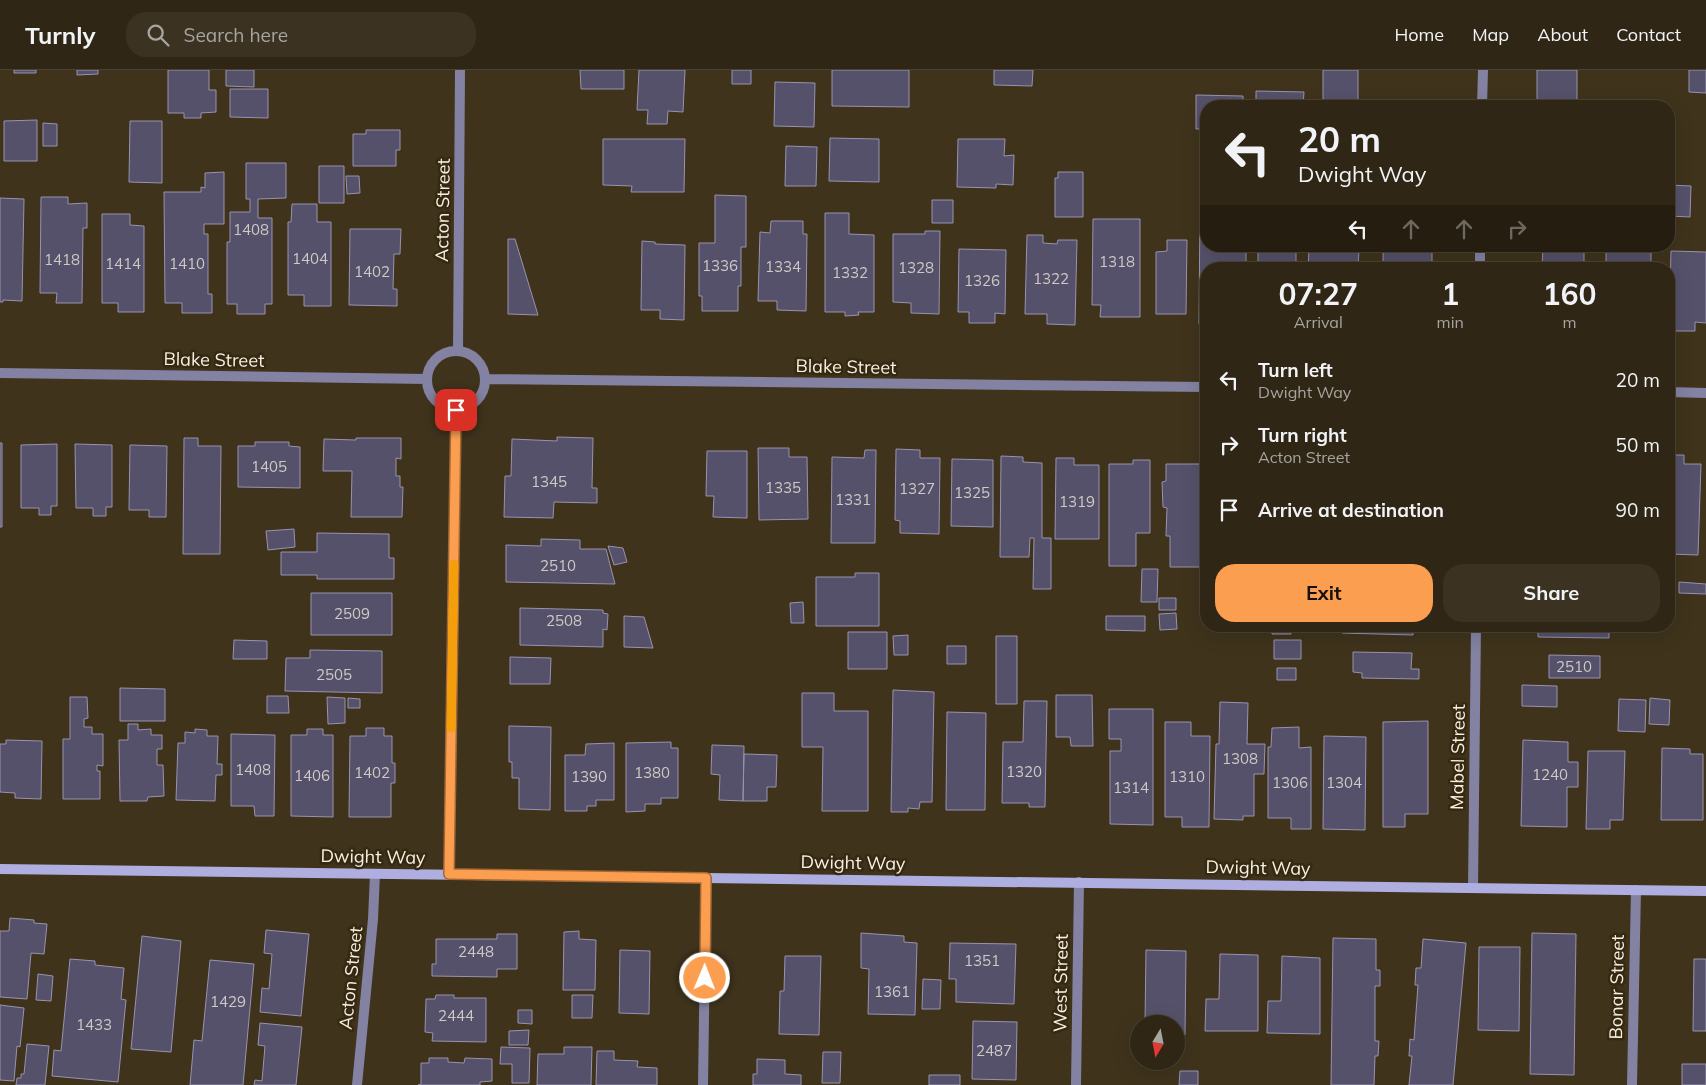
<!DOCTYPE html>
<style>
body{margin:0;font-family:Mulish,sans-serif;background:#3b3222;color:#f1f3f6;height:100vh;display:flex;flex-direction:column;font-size:19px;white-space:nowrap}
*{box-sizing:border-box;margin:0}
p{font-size:16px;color:#a7a5a0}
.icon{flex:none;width:28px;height:28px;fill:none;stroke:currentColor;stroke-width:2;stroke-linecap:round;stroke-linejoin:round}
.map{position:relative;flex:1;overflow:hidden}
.panel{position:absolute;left:1200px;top:192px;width:475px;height:370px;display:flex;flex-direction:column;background:#2f2615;border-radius:20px;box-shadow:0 5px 20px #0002,0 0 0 1px #4a4334}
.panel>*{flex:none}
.hud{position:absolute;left:1200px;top:30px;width:475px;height:152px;border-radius:20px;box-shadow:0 5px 20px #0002,0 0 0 1px #4a4334;background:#2f2615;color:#f1f3f6;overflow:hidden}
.needle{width:32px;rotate:190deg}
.tools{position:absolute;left:1130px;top:945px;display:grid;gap:10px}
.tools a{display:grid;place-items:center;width:55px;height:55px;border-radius:50%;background:#2f2615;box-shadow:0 5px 20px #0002,0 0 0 1px #4a4334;font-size:25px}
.pin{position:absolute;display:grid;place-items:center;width:42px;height:42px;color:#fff;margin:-21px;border-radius:10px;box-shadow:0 2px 8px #0006}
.me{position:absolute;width:55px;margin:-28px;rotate:1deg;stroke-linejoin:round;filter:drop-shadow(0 0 4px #0008)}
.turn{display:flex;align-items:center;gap:18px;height:105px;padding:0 15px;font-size:22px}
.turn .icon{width:65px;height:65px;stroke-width:2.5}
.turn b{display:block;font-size:35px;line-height:42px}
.lanes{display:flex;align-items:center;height:48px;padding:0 15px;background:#0003;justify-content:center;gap:25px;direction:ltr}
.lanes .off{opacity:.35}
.eta{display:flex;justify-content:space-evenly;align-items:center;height:85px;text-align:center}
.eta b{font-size:30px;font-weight:700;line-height:35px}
.button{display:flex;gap:10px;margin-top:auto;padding:10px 15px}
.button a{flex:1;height:58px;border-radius:20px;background:#fb9e50;color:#111;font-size:20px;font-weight:700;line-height:58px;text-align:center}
.button a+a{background:#3b3222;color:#f1f3f6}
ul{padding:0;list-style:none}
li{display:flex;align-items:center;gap:15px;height:65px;padding:0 15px}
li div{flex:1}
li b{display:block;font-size:19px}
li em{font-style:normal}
header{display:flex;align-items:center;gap:30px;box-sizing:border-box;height:70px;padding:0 25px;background:#2f2615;border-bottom:1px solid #4a4334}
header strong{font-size:24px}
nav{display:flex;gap:28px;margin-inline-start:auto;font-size:18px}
.search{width:350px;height:45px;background:#3b3222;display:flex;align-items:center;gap:12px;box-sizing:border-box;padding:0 18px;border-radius:20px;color:#a7a5a0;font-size:19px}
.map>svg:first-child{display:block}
.building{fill:#55516a;stroke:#9893af}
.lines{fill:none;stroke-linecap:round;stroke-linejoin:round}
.street{stroke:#8382a2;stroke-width:10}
.secondary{stroke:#afaee1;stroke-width:10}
.route-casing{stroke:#a36734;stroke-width:12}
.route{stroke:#fb9e50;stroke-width:9}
.slow{stroke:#f59e0b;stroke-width:9}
.labels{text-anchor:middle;stroke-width:5;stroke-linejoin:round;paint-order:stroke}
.number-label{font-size:15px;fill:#cfc9c5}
.street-label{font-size:18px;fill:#f8f1e3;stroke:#352912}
</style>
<header>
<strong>Turnly</strong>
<div class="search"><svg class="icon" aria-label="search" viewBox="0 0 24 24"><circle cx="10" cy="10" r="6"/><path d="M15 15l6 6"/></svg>Search here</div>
<nav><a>Home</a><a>Map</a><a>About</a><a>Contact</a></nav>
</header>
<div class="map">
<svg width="1706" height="1015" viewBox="0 0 1706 1015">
<rect width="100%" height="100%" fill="#3f331c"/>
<path class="building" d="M14,0H36V3H14Z
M77,0H98V4L77,5Z
M168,0H209V20H216V42L201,43V48H184V43H168Z
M226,0H254V17L226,16Z
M580,0H624V19H581Z
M639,0H685L683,42L668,41L667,54H647L648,40H637Z
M732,0H751V14H732Z
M832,0H909V37L832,36Z
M994,0H1033L1032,16L994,15Z
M1323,0H1358V33L1373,34V36H1323Z
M1537,0H1577V36H1537Z
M1689,0H1706V23L1689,22Z
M775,12L815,13L814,57L774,56Z
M230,19H268V48L230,47Z
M1256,21L1304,22L1303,36H1256Z
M1196,25L1243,26V36H1206V59H1196Z
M37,50V91H4V51Z
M130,51H162V113L129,112Z
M43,53L57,54V76H43Z
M366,60H400V80H396V96H353V64H366Z
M830,68L879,69V112L829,111Z
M603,69H685L684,122H631L632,116L603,115Z
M958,69H1005L1004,86L1014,85L1013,115L996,114V118L957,117Z
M786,76L817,77L816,116H785Z
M246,93H286V128L258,129V148H272V234H265V244H237V234H227V172H230V142H250V129H246Z
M319,96H344V133H319Z
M224,102V154H204V164H208V224H212V243H182V233H165L164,122H201V117L205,118V103Z
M1058,102H1083V147H1055V108H1058Z
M346,106H359L360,123L347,124Z
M1669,115L1691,116L1690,147L1669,146Z
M715,125L746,126V177H741V216H738V241H702V226H699V173H715Z
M41,127H68V134L87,133V158H83L82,233H56L57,223H40Z
M0,128L24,129L22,231L3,230V232H0Z
M932,130H953V153H932Z
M292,134H317V152H331V236H304V225H288V152H291Z
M1200,137H1206V176H1246V199H1206V254H1199Z
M825,143H849V164L874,165V242H858L859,245L845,246V242H825Z
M102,144H130V155L144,156V242H118V233H102Z
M1093,149H1140V247H1100L1101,235H1092Z
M771,151H803V164H807L806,241L777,240V231H758L760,162L770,163Z
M350,159H401L400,184H394L393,219H397V236L349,235Z
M925,161H940L939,244L911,243V233L893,232V164H925Z
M1027,165H1043V173L1057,174L1058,170H1077L1075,255L1047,254V244H1025Z
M508,169H515L538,245L508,244Z
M1167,170H1187L1186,244H1156V182L1167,181Z
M642,171L655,172V174L685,175L684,250L660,249V240H641Z
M1258,176H1296V199H1258Z
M1383,176H1432V199H1383Z
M1543,176H1584V199H1542Z
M1606,176H1651V199H1606Z
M959,179L1006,180L1005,244L995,243V253H969V242H958Z
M1309,179L1359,180L1358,199H1308Z
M1671,181L1706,182V253L1695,252V261H1669Z
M557,367L593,368L592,418H597V433L554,432L553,448L504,447L505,406H511L512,369L557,371Z
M184,368H198V376H221L220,484H183Z
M356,368H401V389L396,388V406H400V417H403L402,447H351L352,401H323L324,369L356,370Z
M255,372H289V376L300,377V418L238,417V376H255Z
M0,373H2V457H0Z
M57,374V436H51V445H39V438H21V375Z
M75,374L112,375V437H106V446H93V438H76Z
M130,375L167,376L166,447H149V440H129Z
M758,378H789V387H807L808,449L759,450Z
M896,379L920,380V388H940L939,464L900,463V451L895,450Z
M865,380H876L875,473H831L832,387L864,388Z
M707,381H747V448L713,447L714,426H706Z
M1669,385H1684V394H1701L1698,485L1669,484Z
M1001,386L1023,387V392L1042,393V468H1051V519H1033L1034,468H1030L1029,487H1000Z
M1056,388H1074V395H1099V469H1055Z
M952,389L993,390V457L951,456Z
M1133,390H1150V463H1136V496H1109V394H1133Z
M1166,394H1206V466H1203L1204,497H1170V466H1166L1167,438L1163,437L1162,412L1166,411Z
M294,459L295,477L268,480L266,461Z
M317,463L389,464V488H394V509H317V505H281V482H317Z
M541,469L580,470V479H606L615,514L506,512V475L541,476Z
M608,476L623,478L627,492L614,495Z
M1142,499H1158L1157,532H1141Z
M855,503H879V556H816V507H855Z
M1679,512L1706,514V524L1679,523Z
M311,523H392V565H311Z
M1159,528H1176V540H1159Z
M803,532L804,553H791L790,533Z
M520,538L603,540V543L608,544L607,560L603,559V577L520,575Z
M1176,543L1177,559L1160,560L1159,544Z
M624,546L644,547L653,578L624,577Z
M1106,546H1145V561L1106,560Z
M1272,556H1291V564H1272Z
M1343,556H1413V565L1342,563Z
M1538,556H1609V568L1538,567Z
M848,562H887V599H848Z
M908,565V585H894L893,566Z
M996,566H1017V634H996Z
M234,570L267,571V589H233Z
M1274,570H1301V589H1274Z
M947,576H966V594H947Z
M310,580L382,581V623L285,621L286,588H310Z
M1353,582L1412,583L1411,599H1419V609L1362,608V603L1353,602Z
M1549,585L1600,586V608H1549Z
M510,587L551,588L550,614H510Z
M1277,598H1296V610H1277Z
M1522,615L1557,616V637L1522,636Z
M120,618L165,619V651H120Z
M893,620L934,622L932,732H920L919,739L908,738V742H891Z
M802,623H834V641H868V741H822L823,677H802Z
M1056,625H1092L1093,676H1071L1070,667H1056Z
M267,626H288L289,643H267Z
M70,627H87L88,648L84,649V657H92V664H103V696L97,695V701H100V729H63V669H70Z
M327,627L345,628V653L328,654Z
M348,628L360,629V638H348Z
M1650,628L1670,630L1669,655L1649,654Z
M1619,629L1646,630L1645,662L1618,661Z
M1024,631H1047L1045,737H1029V733H1002L1003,672H1023Z
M1220,632L1248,633L1247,674H1265L1264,704H1254V746H1243V750L1214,749L1216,674H1219Z
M1109,639H1153V755L1110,754V681H1121V669H1109Z
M947,642L986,643L985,740H946Z
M1428,651V744H1405V757H1383V652Z
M1165,652H1191V666H1210L1209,757H1182V747H1165Z
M128,654H138V660L151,659V665H162V679H157V695H163L164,726L148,727L147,731H120L119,670H128Z
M509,656L551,657L550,740L519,739V708H512V692H509Z
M1299,657V678L1311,677V759H1291V748H1268V677H1271L1272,658Z
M366,658H384V666H392V693H395V713H391V747H349L350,666H366Z
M195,659L207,660V666H218L217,694H222V705H216L215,731L176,730L178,673H185V662L195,663Z
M307,659H323V665H333V747L291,746V665H307Z
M231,664L275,665L274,746H255L254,736H231Z
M1324,666L1366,667L1365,760L1323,759Z
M6,670L42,671L41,729L15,728V723L0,722V674H6Z
M1523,670L1568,672V692H1578V717H1567V757L1521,756Z
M671,672V678H678V728H661V734H645V741L626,742V673Z
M614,673V730H596V736H587V741H565V685H585L586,674Z
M712,675L744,676L743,731L719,730L720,705L711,704Z
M1662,678L1690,679V684H1703V750H1661Z
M1588,681H1625L1623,750H1610V759H1586Z
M744,684L777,685L776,717H767V731H743Z
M10,848L34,850V853L47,854L44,884L31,883L27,929L0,927V861H9Z
M266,860L309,864L301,946L260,942L262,918L269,919L272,884L264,883Z
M579,861V869L596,870L595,920H563L564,862Z
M861,863L904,866V872L917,873L915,945L868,944L869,899L861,898Z
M1532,863L1576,864L1574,1005L1530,1004Z
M497,864H517V899H497V907L432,906V894H436V869H497Z
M142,866L181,871L171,982L131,979Z
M1333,868L1376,869V900H1380V916H1375V971H1379L1378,986H1375L1374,1015H1331Z
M1423,869L1466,873L1453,1015H1409L1412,986H1409L1410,969L1414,970L1418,915H1415L1416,898H1421Z
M950,873L1016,874L1014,934L956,932V909H949Z
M1479,877H1520L1519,961L1478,960Z
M620,880L650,881L649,944L619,943Z
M1146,880L1186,881L1185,965H1176V954H1145Z
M1220,884L1258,885V961H1205L1206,929H1219Z
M785,886H821L819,965L779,964L780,921H784Z
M1282,886L1320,888V964L1267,963L1268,931H1281Z
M70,889L95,891V895L124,898L121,929L126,930L118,1012L52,1006L54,980L61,981Z
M1694,889H1706V961H1693Z
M210,890L254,894L243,1015H190L194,970L202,971Z
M38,904L53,906L51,931L36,930Z
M923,909L941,910L940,939H922Z
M436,925H454V928H486V972L432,971L433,963L425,962L426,929H435Z
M572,925H593L592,948H572Z
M0,935L24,938L20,977L17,976L14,1011L0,1010Z
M518,940H532V954L518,953Z
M973,951L1017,952L1016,1010L972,1009Z
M260,953L302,957L296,1015H254L255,1010L262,1011L265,976L258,975Z
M529,960L528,975H509V961Z
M27,974L49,976L45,1015H16L17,1008H21V1004H24Z
M501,977L530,978L529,1013H512V994H500Z
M564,977H592L591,1015H537L538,984H564Z
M597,981H614V990L638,991L637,997L657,998V1015H596Z
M823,982H841L840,1013H822Z
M429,988H448V992L464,993L465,988L492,989V1011L480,1012V1015H418L421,1014V993H429Z
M757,989L785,990V1004L801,1005V1015H753V1004H757Z
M1682,994H1706V1015H1682Z
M1180,1001H1198V1015H1179Z
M929,1005H960V1015H929Z"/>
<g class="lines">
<path class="street" d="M1482,36L1483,0
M1480,199V176
M427 310a29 29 0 1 1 58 0a29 29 0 1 1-58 0Z
M458,281L460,0
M0,303L427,309
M486,309L1206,317
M1669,322L1706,323
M449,805L456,340
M1473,817L1476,556
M357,1015L373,849L375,804
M703,1015L706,808
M1076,1015L1079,812
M1632,1015L1636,820"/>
<path class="secondary" d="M0,799L1706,821"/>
</g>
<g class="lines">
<defs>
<path id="route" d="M456,340L449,804L706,808L705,908"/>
</defs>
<use href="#route" class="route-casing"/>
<use href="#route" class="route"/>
<path class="slow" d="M451,658L454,494"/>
</g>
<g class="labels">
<g class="number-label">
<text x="251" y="165">1408</text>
<text x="310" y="194">1404</text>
<text x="62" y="195">1418</text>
<text x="1117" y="197">1318</text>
<text x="123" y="199">1414</text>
<text x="187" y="199">1410</text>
<text x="720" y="201">1336</text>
<text x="783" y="202">1334</text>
<text x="916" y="203">1328</text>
<text x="372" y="207">1402</text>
<text x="850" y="208">1332</text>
<text x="1051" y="214">1322</text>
<text x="982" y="216">1326</text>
<text x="269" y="402">1405</text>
<text x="549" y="417">1345</text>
<text x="783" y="423">1335</text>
<text x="917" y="424">1327</text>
<text x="972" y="428">1325</text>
<text x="853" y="435">1331</text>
<text x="1077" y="437">1319</text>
<text x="558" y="501">2510</text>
<text x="352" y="549">2509</text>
<text x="564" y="556">2508</text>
<text x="1574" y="602">2510</text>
<text x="334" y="610">2505</text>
<text x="1240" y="694">1308</text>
<text x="253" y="705">1408</text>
<text x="1024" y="707">1320</text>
<text x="372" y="708">1402</text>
<text x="652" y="708">1380</text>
<text x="1550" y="710">1240</text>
<text x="312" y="711">1406</text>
<text x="589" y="712">1390</text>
<text x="1187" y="712">1310</text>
<text x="1290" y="718">1306</text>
<text x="1344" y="718">1304</text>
<text x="1131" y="723">1314</text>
<text x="476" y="887">2448</text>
<text x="982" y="896">1351</text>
<text x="892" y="927">1361</text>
<text x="228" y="937">1429</text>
<text x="456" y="951">2444</text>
<text x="94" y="960">1433</text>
<text x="994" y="986">2487</text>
</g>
<g class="street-label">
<text transform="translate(443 140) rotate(-89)" y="6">Acton Street</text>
<text transform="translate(214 290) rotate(1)" y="6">Blake Street</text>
<text transform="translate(846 297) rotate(1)" y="6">Blake Street</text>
<text transform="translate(1458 687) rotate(-89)" y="6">Mabel Street</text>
<text transform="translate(373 787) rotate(1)" y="6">Dwight Way</text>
<text transform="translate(853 793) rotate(1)" y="6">Dwight Way</text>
<text transform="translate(1258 798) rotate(1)" y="6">Dwight Way</text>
<text transform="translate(351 908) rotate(-84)" y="6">Acton Street</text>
<text transform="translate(1061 913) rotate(-89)" y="6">West Street</text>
<text transform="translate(1617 917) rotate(-89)" y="6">Bonar Street</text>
</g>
</g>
</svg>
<div class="tools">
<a><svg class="needle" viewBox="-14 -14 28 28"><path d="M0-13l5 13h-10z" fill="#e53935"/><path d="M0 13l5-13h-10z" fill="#a7a5a0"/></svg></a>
</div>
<div class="pin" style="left:456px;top:340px;background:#d93025"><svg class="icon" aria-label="arrive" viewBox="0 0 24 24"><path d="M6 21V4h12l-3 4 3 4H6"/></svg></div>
<svg class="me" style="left:705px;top:908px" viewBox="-20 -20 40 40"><circle r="17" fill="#fb9e50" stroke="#fff" stroke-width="3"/><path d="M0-11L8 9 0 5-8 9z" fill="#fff"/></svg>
<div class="hud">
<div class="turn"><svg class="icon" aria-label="left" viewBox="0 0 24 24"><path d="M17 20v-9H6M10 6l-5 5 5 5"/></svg><div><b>20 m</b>Dwight Way</div></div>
<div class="lanes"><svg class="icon" aria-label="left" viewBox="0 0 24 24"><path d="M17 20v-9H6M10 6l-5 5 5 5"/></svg><svg class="icon off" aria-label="ahead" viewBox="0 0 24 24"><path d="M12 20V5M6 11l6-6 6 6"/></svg><svg class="icon off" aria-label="ahead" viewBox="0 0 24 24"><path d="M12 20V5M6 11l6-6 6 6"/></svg><svg class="icon off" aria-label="right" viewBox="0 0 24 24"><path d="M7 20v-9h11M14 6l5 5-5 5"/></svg></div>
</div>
<section class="panel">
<div class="eta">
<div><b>07:27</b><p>Arrival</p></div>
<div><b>1</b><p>min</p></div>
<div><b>160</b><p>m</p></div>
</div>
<ul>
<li><svg class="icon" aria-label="left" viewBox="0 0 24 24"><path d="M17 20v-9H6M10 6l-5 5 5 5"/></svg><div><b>Turn left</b><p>Dwight Way</p></div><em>20 m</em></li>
<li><svg class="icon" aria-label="right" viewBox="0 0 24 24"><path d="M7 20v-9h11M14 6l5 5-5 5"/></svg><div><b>Turn right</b><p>Acton Street</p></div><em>50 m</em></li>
<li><svg class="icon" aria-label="arrive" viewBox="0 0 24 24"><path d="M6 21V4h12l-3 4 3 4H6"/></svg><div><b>Arrive at destination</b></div><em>90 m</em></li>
</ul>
<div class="button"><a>Exit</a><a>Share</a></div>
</section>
</div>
